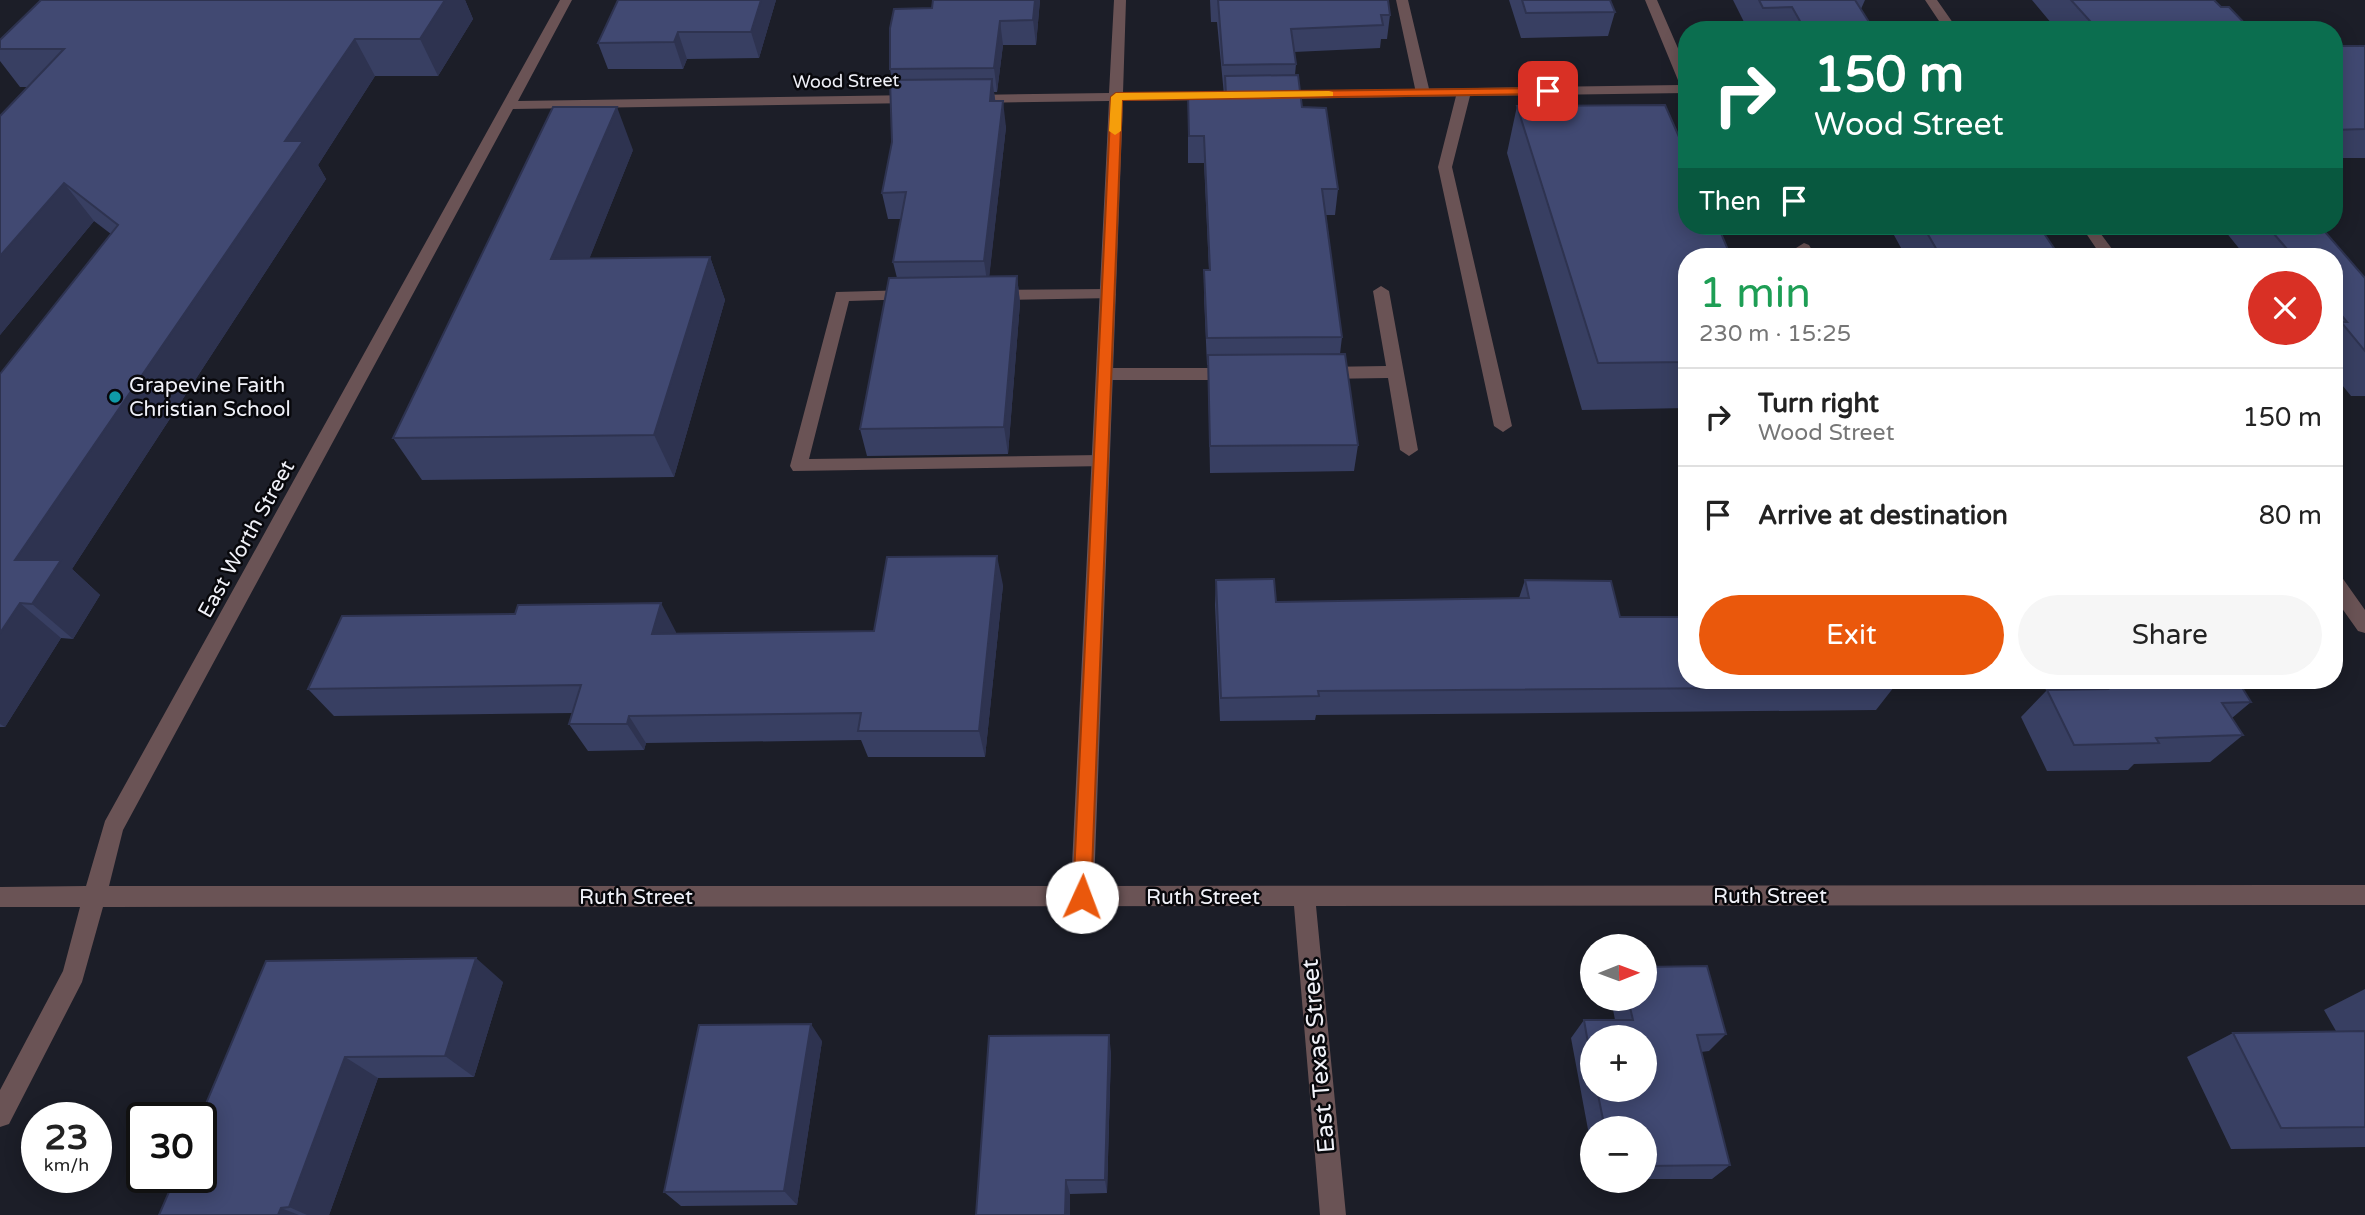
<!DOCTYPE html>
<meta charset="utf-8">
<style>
body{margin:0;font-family:"Varela Round",sans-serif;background:#f6f6f6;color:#222;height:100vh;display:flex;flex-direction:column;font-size:26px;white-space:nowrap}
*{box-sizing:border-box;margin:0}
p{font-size:23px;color:#767676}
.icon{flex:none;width:38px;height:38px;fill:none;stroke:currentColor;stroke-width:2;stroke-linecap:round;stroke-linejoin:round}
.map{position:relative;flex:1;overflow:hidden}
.panel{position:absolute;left:1678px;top:248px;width:665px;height:441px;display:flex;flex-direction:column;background:#fff;border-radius:28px;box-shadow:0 4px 18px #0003}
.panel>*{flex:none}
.guide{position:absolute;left:1678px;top:21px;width:665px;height:214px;border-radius:28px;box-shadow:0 4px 18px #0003;background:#0b6e4f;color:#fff;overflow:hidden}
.needle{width:46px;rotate:89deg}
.tools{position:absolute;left:1580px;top:934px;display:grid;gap:14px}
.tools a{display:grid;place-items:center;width:77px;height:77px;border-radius:50%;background:#fff;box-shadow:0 4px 18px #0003;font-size:35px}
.speed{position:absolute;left:21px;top:1102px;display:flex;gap:14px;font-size:35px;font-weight:700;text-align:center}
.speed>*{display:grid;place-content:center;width:91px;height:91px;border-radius:50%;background:#fff;box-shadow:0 4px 18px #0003;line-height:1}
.speed small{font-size:18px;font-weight:400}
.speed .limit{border:4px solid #111;border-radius:10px;background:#fff;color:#111}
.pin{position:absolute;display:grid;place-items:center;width:60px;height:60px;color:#fff;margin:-30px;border-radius:14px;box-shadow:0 4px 10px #0006}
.me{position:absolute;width:77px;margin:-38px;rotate:2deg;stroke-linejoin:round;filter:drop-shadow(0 0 5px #0008)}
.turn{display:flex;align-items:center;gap:24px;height:147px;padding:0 21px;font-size:32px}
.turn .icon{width:91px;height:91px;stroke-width:2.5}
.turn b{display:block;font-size:49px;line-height:60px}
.then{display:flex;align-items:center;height:66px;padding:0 21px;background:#0003;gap:14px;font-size:26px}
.round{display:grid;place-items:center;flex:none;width:74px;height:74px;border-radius:37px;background:#f6f6f6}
.overview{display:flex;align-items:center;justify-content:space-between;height:119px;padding:0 21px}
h1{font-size:42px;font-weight:600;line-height:52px;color:#1e9e55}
.primary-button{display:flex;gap:14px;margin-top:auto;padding:14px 21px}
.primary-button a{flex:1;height:80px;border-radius:42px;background:#ea580c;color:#fff;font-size:28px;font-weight:600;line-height:80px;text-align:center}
.primary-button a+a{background:#f6f6f6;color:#222}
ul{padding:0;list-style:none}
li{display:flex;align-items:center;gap:21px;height:98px;padding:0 21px;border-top:2px solid #e0e0e0}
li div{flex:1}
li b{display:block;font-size:26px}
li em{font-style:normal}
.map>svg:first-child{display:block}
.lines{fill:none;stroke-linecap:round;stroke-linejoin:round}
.service{fill:#6a5355;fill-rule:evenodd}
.minor{fill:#6a5355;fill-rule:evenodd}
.tertiary{fill:#6a5355;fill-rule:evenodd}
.wall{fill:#383f62;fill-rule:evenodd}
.shaded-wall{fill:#2e3350}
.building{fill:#414972;stroke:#2e3350;stroke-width:2}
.route{fill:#ea580c;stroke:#983908;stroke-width:2}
.slow{fill:#f59e0b}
.culture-dot{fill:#0f9aa8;stroke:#08080c;stroke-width:2.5}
.labels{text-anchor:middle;stroke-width:5;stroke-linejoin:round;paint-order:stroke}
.far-street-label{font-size:18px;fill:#f0f1f8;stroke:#08080c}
.poi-label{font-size:21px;fill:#f0f1f8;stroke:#08080c;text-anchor:start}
.street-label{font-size:21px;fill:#f0f1f8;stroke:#08080c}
.near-street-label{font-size:24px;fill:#f0f1f8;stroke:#08080c}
</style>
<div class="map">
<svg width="2365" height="1215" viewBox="0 0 2365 1215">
<rect width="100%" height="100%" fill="#1c1e28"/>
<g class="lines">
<path class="service" d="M1396,0H1408L1430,93L1428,96L1416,93Z
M1464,88L1471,92L1452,167L1512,426L1503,432L1494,426L1438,167L1457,92Z
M1804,243L1809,245L1816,257H1800L1796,248Z
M1381,286L1389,291L1418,450L1409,456L1400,450L1388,378L1322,379L1314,373L1322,367L1386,366L1373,291Z
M1108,289L1116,294L1114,298L994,300L986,295L994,290Z
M911,290L919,295L917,299L849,301L809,459L1100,455L1106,456L1109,461L1106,466L793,471L790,466L836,292Z
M1104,368H1233L1241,374L1233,380H1104L1096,374Z"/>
<path class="minor" d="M560,0H572L518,101L916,95L923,99L916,103L513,109L123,830L109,886H1071L1109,101L971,103L964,99L971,95L1109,93L1114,0H1126L1123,93L1213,92L1220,96L1213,100L1123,101L1094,886L2365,885V905L1316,906L1346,1215H1320L1294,906L103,907L82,982L9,1124L0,1127V1090L63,971L80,907H0V887L86,886L105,821Z
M1645,0H1657L1687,69V93L1275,99L1268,95L1275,91L1680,85Z"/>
<path class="tertiary" d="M1925,0H1937L1958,30H1945Z
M2081,226H2095L2118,257H2102Z
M2334,574L2341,576L2365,610V633L2358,631L2334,597Z"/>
</g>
<path class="wall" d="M41,0H465L473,19L438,76H375L318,165L326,179L72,569L100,595L73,639L61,638L5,727H0V374L111,234L94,221L0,335L28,87H20L0,61V40Z
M618,0H776L759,58L687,59L683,69H608L598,43Z
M933,0H1040L1036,45H1003L997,92H994L995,101L1006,127L989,277L1017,276L1020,303L1008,454L867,456L860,429L897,278L893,262L901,219H888L882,193L892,142V80L890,69L932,8Z
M1210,0H1388L1390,15L1387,39H1381L1380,48L1294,52L1296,64L1295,75L1302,107L1338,189L1335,215H1326L1342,337L1340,354L1358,445L1354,471L1210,473L1208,365H1207L1204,297V270H1209L1204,163H1188V95H1224L1217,22H1211Z
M1509,0H1610L1615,12L1608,36L1521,38Z
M1733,0H1865L1861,9L1874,30H1748Z
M2032,0H2214L2221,7L2251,30H2057Z
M2334,46H2365V158H2334Z
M1517,106L1687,257V408L1582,410L1507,153Z
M633,150L589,259L710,257L725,300L674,477L422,480L393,438Z
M1889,226H2039L2060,257H1906Z
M2221,226H2320L2365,278V396H2351L2334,375V257H2246Z
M1216,580L1276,602L1519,598L1525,580L1620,617L1894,687L1876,710L1316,715L1315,720L1220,721L1215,605Z
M1003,585L985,757H868L861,740L646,743L644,750L588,751L569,724L573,713L334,716L308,689L676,632V634L874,631Z
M2061,681H2238L2251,702L2232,718L2243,735L2210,762L2134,764L2128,770L2047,771L2021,717L2047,690H2066Z
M503,982L474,1077L378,1078L329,1215H159L201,1118Z
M2365,989V1147L2231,1149L2187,1057L2233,1033L2336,1031L2324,1010Z
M1611,999H1645L1726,1034L1709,1051L1701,1052L1730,1165L1712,1179H1645V1129H1592V1151L1571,1038L1584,1020H1615ZM1592,1038L1645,1090H1592Z
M822,1041L797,1205L681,1206L664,1192Z
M1111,1052L1107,1193L1070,1194V1215H976Z"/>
<path class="shaded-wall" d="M445,0H465L473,19L438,76L420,39Z
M761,0H776L759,58L751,32Z
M1035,0H1040L1036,45L1033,20Z
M1000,21L1003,45L997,92L994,68Z
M678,32L687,59L683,69L674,42Z
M355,39L375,76L318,165L326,179L72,569L100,595L73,639L32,604L15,560L285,141Z
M992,79L996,105L990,101Z
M1003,101L1006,127L988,288L984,261Z
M617,107L633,150L572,302L551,259Z
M64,183L94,221L0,335V256Z
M710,257L725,300L674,477L654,435Z
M1017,276L1020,303L1008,454L1004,427Z
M997,556L1003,585L985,757L979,731Z
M20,603L61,638L5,727L0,724V633Z
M661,603L676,632L668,662L652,634Z
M629,716L646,743L644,750L627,724Z
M476,958L503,982L474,1077L445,1056Z
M811,1024L822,1041L797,1205L784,1191Z
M1109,1035L1111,1052L1107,1193L1105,1180Z
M345,1057L378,1078L329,1215H307L289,1207Z
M1066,1180L1070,1194V1215H1065Z
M281,1208L299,1215H278Z"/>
<path class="building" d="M41,0H445L420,39H355L285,141H303L15,560H61L32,604L20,603L0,633V374L118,225L64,183L0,256V116L64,49H0V40Z
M618,0H761L751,32H678L674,42L598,43Z
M933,0H1035L1033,20L1000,21L994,68L890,69V28L894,9L932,8Z
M1218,0H1388L1390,15H1381L1383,25L1291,29L1296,64L1223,65Z
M1522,0H1610L1615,12L1526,13Z
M1759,0H1855L1874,30H1805L1792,7L1763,8Z
M2071,0H2214L2221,7H2229L2251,30H2098Z
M2334,46H2365V129L2334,130Z
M1298,75L1302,107L1326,108L1338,189H1322L1342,337L1207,338L1204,270H1210L1204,136H1189L1188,95H1226L1225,76Z
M992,79L990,101H1003L984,261L893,262L906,192L882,193L892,142L890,80Z
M1665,105L1687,155V226H1718L1731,257H1687V362L1598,363L1517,106Z
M553,107H617L551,259L710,257L654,435L393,438Z
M1923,226H2039L2060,257H1941Z
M2267,226H2320L2365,278V351L2341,322H2347L2334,306V257H2294Z
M1017,276L1004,427L860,429L889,278Z
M1345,354L1358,445L1210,446L1208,355Z
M997,556L979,731H858L861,713L629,716L627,724H569L581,685L308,689L342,616L515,614L518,605L661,603L652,634L874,631L887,557Z
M1274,579L1276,602L1529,598L1525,580L1611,581L1620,617H1687V681H1892L1894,687L1318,691L1319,696L1221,698L1216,580Z
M2103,681H2238L2251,702L2222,703L2243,735L2156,738L2159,743L2074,745L2047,690L2108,689Z
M476,958L445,1056L345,1057L289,1207L281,1208L278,1215H159L175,1178H201V1118H200L266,961Z
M1707,966L1726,1034L1697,1035L1730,1165L1645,1166V1129H1605L1597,1090H1645V1038H1592V1066L1584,1020H1633L1628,999H1645V967Z
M811,1024L784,1191L664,1192L699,1025Z
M2365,1031V1127L2281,1128L2233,1033Z
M1109,1035L1105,1180H1066L1065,1215H976L989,1036Z"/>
<path class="route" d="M1548,88L1553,91L1552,94L1122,100L1091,897L1089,904L1082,906L1075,904L1073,897L1111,97L1116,93Z"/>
<path class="slow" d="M1329,91L1333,92V96L1122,100L1121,131L1115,135L1109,131L1111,97L1116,93Z"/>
<circle class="culture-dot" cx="115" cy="397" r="7"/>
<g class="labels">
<g class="far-street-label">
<text transform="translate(846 81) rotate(-1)" y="6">Wood Street</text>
</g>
<g class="poi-label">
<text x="129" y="392">Grapevine Faith<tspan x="129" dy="24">Christian School</tspan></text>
</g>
<g class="street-label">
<text transform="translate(246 539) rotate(-61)" y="7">East Worth Street</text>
<text x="1770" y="903">Ruth Street</text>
<text x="636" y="904">Ruth Street</text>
<text x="1203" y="904">Ruth Street</text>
</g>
<g class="near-street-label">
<text transform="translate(1318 1056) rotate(-95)" y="8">East Texas Street</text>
</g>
</g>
</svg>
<div class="tools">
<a><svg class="needle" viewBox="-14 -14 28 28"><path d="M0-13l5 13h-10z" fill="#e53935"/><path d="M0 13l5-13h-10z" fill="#767676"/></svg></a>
<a>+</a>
<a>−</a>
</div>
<div class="speed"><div>23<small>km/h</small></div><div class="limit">30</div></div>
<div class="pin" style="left:1548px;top:91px;background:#d93025"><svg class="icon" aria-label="arrive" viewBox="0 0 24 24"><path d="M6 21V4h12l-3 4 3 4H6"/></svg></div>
<svg class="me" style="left:1082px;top:897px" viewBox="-20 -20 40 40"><circle r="19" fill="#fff"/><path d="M0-13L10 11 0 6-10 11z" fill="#ea580c"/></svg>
<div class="guide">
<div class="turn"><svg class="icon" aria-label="right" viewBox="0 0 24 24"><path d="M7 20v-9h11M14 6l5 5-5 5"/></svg><div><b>150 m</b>Wood Street</div></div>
<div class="then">Then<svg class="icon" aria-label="arrive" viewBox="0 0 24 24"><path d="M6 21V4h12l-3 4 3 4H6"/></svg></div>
</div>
<section class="panel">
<div class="overview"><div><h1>1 min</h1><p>230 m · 15:25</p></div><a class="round" style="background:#d93025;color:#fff"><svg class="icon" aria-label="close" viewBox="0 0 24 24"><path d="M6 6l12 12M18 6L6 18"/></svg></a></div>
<ul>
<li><svg class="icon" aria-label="right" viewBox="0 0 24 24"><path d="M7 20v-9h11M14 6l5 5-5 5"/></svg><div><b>Turn right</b><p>Wood Street</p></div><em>150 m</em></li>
<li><svg class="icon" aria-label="arrive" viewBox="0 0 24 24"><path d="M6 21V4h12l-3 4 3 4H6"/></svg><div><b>Arrive at destination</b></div><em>80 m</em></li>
</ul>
<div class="primary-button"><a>Exit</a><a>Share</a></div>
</section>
</div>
